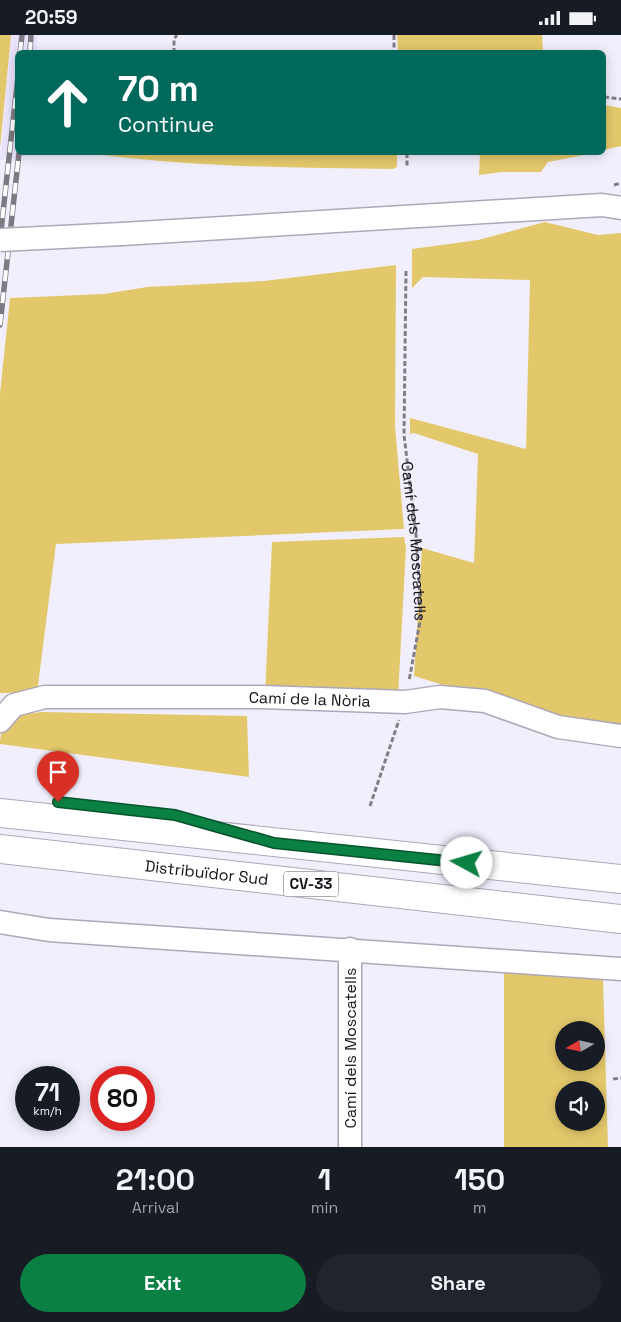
<!DOCTYPE html>
<meta charset="utf-8">
<style>
body{margin:0;font-family:"Space Grotesk",sans-serif;background:#20242c;color:#f1f3f6;height:100vh;display:flex;flex-direction:column;font-size:19px;white-space:nowrap}
*{box-sizing:border-box;margin:0}
p{font-size:16px;color:#9ea1a6}
.icon{flex:none;width:28px;height:28px;fill:none;stroke:currentColor;stroke-width:2;stroke-linecap:round;stroke-linejoin:round}
.map{position:relative;height:1112px;overflow:hidden}
.sheet{display:flex;flex-direction:column;background:#171b24;flex:1}
.sheet>*{flex:none}
.top-card{position:absolute;left:15px;top:15px;width:591px;height:105px;border-radius:8px;box-shadow:0 2px 12px #0003;background:#00695c;color:#fff;overflow:hidden}
.needle{width:32px;rotate:261deg}
.fabs{position:absolute;left:555px;top:986px;display:grid;gap:10px}
.fabs a{display:grid;place-items:center;width:50px;height:50px;border-radius:50%;background:#171b24;box-shadow:0 2px 12px #0003;font-size:25px}
.speed{position:absolute;left:15px;top:1031px;display:flex;gap:10px;font-size:25px;font-weight:700;text-align:center}
.speed>*{display:grid;place-content:center;width:65px;height:65px;border-radius:50%;background:#171b24;box-shadow:0 2px 12px #0003;line-height:1}
.speed small{font-size:12px;font-weight:400}
.speed .limit{border:8px solid #d22;background:#fff;color:#111}
.pin{position:absolute;display:grid;place-items:center;width:42px;height:42px;color:#fff;margin:-51px -21px;border-radius:50% 50% 50% 0;rotate:-45deg;box-shadow:0 0 5px #0007}
.pin .icon{rotate:45deg}
.me{position:absolute;width:55px;margin:-28px;rotate:276deg;stroke-linejoin:round;filter:drop-shadow(0 0 4px #0008)}
.turn{display:flex;align-items:center;gap:18px;height:105px;padding:0 20px;font-size:22px}
.turn .icon{width:65px;height:65px;stroke-width:2.5}
.turn b{display:block;font-size:35px;line-height:42px}
.eta{display:flex;justify-content:space-evenly;align-items:center;height:85px;text-align:center}
.eta b{font-size:30px;font-weight:800;line-height:35px}
.primary-button{display:flex;gap:10px;margin-top:auto;padding:10px 20px}
.primary-button a{flex:1;height:58px;border-radius:30px;background:#0b8043;color:#fff;font-size:20px;font-weight:800;line-height:58px;text-align:center}
.primary-button a+a{background:#20242c;color:#f1f3f6}
.status{display:flex;justify-content:space-between;align-items:center;height:35px;padding:0 25px;background:#171b24;direction:ltr}
.status svg{height:14px;fill:currentColor}
.map>svg:first-child{display:block}
.built{fill:#e9e3fc}
.green{fill:#e3c86b;fill-rule:evenodd}
.lines{fill:none;stroke-linecap:round;stroke-linejoin:round}
.minor-casing{stroke:#aca8b9;stroke-width:25}
.highway-casing{stroke:#aca8b9;stroke-width:30}
.path{stroke:#817e88;stroke-width:3;stroke-dasharray:5 2.5;stroke-linecap:butt}
.minor{stroke:#fff;stroke-width:22}
.highway{stroke:#fff;stroke-width:28}
.rail-casing{stroke:#7d7a84;stroke-width:5.5}
.rail{stroke:#fefefe;stroke-width:4;stroke-dasharray:11;stroke-linecap:butt}
.minor-bridge-casing{stroke:#aca8b9;stroke-width:25;stroke-linecap:butt}
.minor-bridge{stroke:#fff;stroke-width:22}
.route-casing{stroke:#07532c;stroke-width:12}
.route{stroke:#0b8043;stroke-width:9}
.labels{text-anchor:middle;stroke-width:4;stroke-linejoin:round;paint-order:stroke}
.shield{fill:#fefefe;stroke:#5a585c;stroke-width:1}
.shield-label{font-size:15px;font-weight:bold;fill:#131117}
.street-label{font-size:16px;fill:#131117;stroke:#fefefe}
</style>
<div class="status"><b>20:59</b><svg viewBox="0 0 49 12"><path d="M0 12V9h3v3zM5 12V6h3v6zM10 12V3h3v9zM15 12V0h3v12zM26 1h20v11H26zM47 4h2v5h-2z"/></svg></div>
<div class="map">
<svg width="621" height="1112" viewBox="0 0 621 1112">
<rect width="100%" height="100%" fill="#f2effd"/>
<path class="built" d="M11,0H38L36,17L18,18V118H26L25,121L0,125Z"/>
<path class="green" d="M0,0H11L0,113Z
M397,0H542L543,17H398Z
M604,70L621,73V111L604,115Z
M146,118H397V132L393,134C296,133 200,132 103,120Z
M480,118H594L548,127L541,137H502L479,140Z
M545,187L598,200L621,198V693L577,691L414,641L422,513L474,528L478,419L414,398L410,399V383L526,414L530,245L423,242L412,253V214L478,205Z
M396,230L395,391L404,494L56,509L37,658H0V358L10,263L104,259L147,252L264,246Z
M404,502L406,513L398,662L265,660L272,507Z
M42,677L247,681L249,742L0,709C0,684 20,679 42,677Z
M504,937L603,944L608,1112H504ZM564,995H596V1028H564ZM564,1055H596V1088H564Z"/>
<g class="lines">
<defs>
<g id="minor">
<path d="M122,199L602,170L621,173"/>
<path id="s2" d="M0,686L14,670L45,662H262L405,667L440,662L485,666L558,692L621,701"/>
<path d="M0,887L49,895L621,934"/>
<path d="M350,1112V914"/>
</g>
<g id="highway">
<path d="M0,778L621,844"/>
<path id="s3" d="M0,814L621,884"/>
</g>
</defs>
<use href="#minor" class="minor-casing"/>
<use href="#highway" class="highway-casing"/>
<g class="path">
<path d="M394,0V18"/>
<path d="M174,18V4L177,0"/>
<path d="M604,62L621,64"/>
<path d="M407,118V132"/>
<path d="M614,150L621,148"/>
<path id="s1" d="M406,236L404,400L416,500L421,581L409,646"/>
<path d="M370,771L399,685"/>
<path d="M613,1044L621,1043"/>
</g>
<use href="#minor" class="minor"/>
<use href="#highway" class="highway"/>
<defs>
<path id="rail" d="M20,18L22,0
M30,18L31,0
M0,205L18,41
M0,290L19,118"/>
</defs>
<use href="#rail" class="rail-casing"/>
<use href="#rail" class="rail"/>
<defs>
<path id="minor-bridge" d="M0,205L122,199"/>
</defs>
<use href="#minor-bridge" class="minor-bridge-casing"/>
<use href="#minor-bridge" class="minor-bridge"/>
</g>
<g class="lines">
<defs>
<path id="route" d="M58,767L175,780L274,808L467,828"/>
</defs>
<use href="#route" class="route-casing"/>
<use href="#route" class="route"/>
</g>
<g class="labels">
<rect class="shield" x="283.5" y="836.5" width="55" height="25" rx="4"/>
<g class="shield-label">
<text x="311" y="854">CV-33</text>
</g>
<g class="street-label">
<text dy="6" stroke="none"><textPath href="#s1" startOffset="271">Camí dels Moscatells</textPath></text>
<text dy="6" stroke="none"><textPath href="#s2" startOffset="318">Camí de la Nòria</textPath></text>
<text dy="6" stroke="none"><textPath href="#s3" startOffset="208">Distribuïdor Sud</textPath></text>
<text transform="translate(350 1013) rotate(-90)" y="6">Camí dels Moscatells</text>
</g>
</g>
</svg>
<div class="fabs">
<a><svg class="needle" viewBox="-14 -14 28 28"><path d="M0-13l5 13h-10z" fill="#e53935"/><path d="M0 13l5-13h-10z" fill="#9ea1a6"/></svg></a>
<a><svg class="icon" aria-label="sound" viewBox="0 0 24 24"><path d="M4 9h4l5-4v14l-5-4H4zM17 9q2 3 0 6"/></svg></a>
</div>
<div class="speed"><div>71<small>km/h</small></div><div class="limit">80</div></div>
<div class="pin" style="left:58px;top:767px;background:#d93025"><svg class="icon" aria-label="arrive" viewBox="0 0 24 24"><path d="M6 21V4h12l-3 4 3 4H6"/></svg></div>
<svg class="me" style="left:467px;top:828px" viewBox="-20 -20 40 40"><circle r="19" fill="#fff"/><path d="M0-13L10 11 0 6-10 11z" fill="#0b8043"/></svg>
<div class="top-card">
<div class="turn"><svg class="icon" aria-label="ahead" viewBox="0 0 24 24"><path d="M12 20V5M6 11l6-6 6 6"/></svg><div><b>70 m</b>Continue</div></div>
</div>
</div>
<section class="sheet">
<div class="eta">
<div><b>21:00</b><p>Arrival</p></div>
<div><b>1</b><p>min</p></div>
<div><b>150</b><p>m</p></div>
</div>
<div class="primary-button"><a>Exit</a><a>Share</a></div>
</section>
